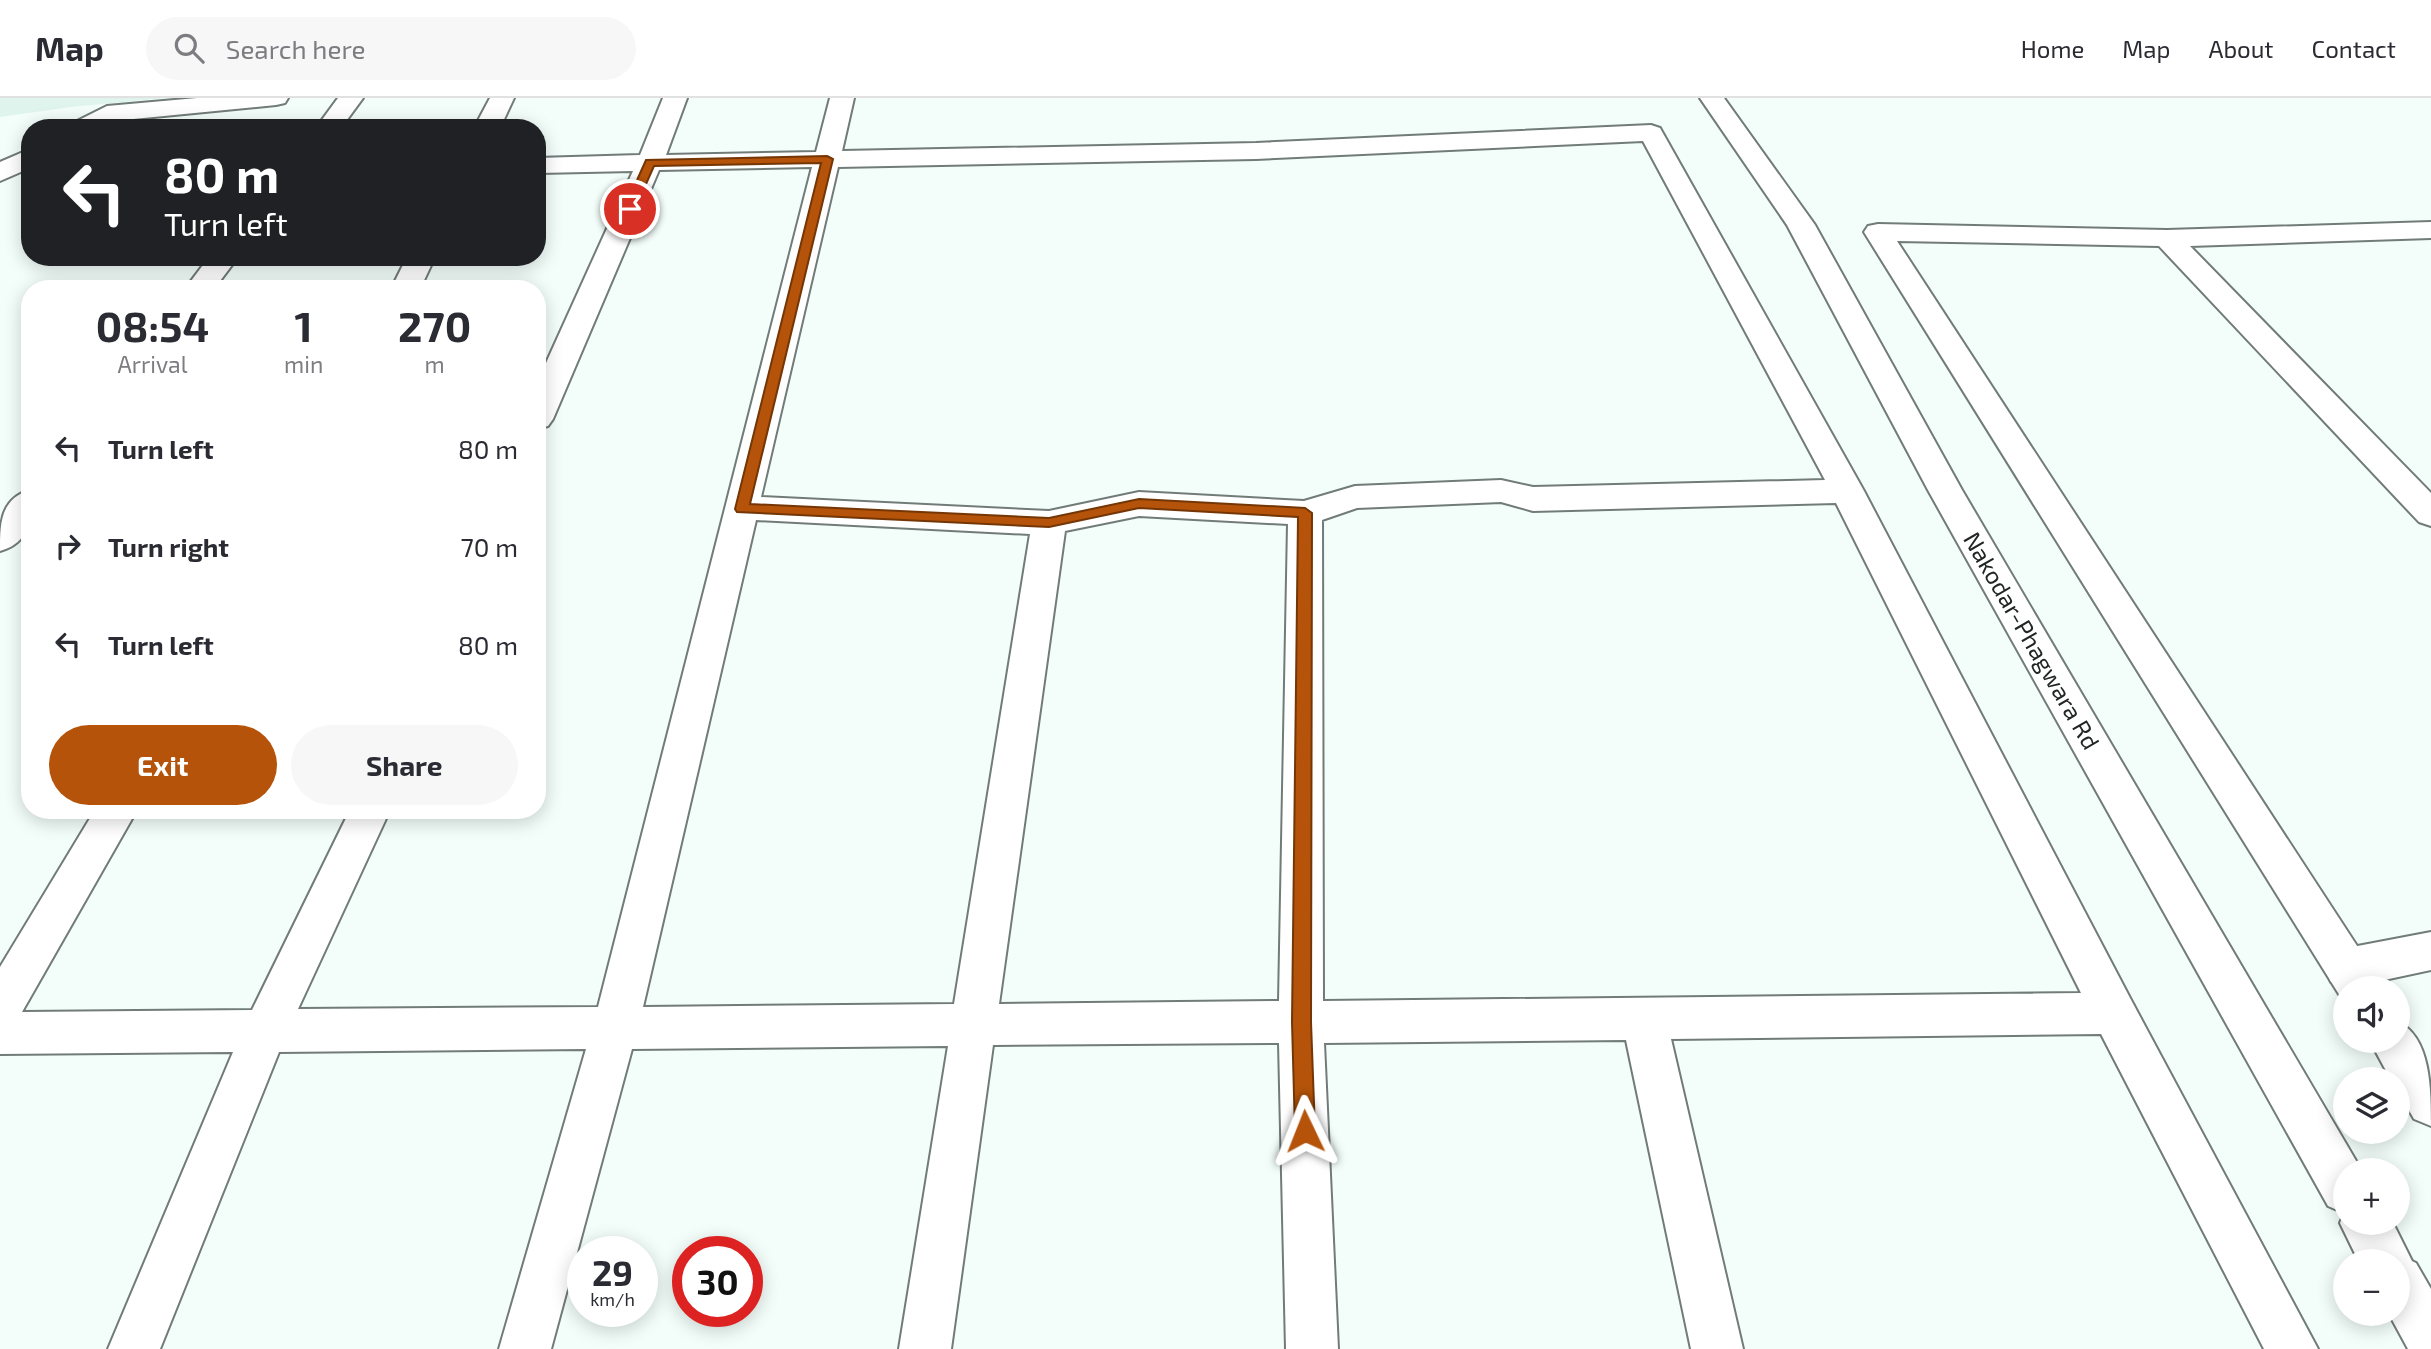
<!DOCTYPE html>
<meta charset="utf-8">
<style>
body{margin:0;font-family:"Exo 2",sans-serif;background:#f7f7f7;color:#2b2b33;height:100vh;display:flex;flex-direction:column;font-size:26px;white-space:nowrap}
*{box-sizing:border-box;margin:0}
p{font-size:23px;color:#7c7c81}
.icon{flex:none;width:38px;height:38px;fill:none;stroke:currentColor;stroke-width:2;stroke-linecap:round;stroke-linejoin:round}
.map{position:relative;flex:1;overflow:hidden}
.drawer{position:absolute;left:21px;top:182px;width:525px;height:539px;display:flex;flex-direction:column;background:#fff;border-radius:28px;box-shadow:0 4px 18px #0003}
.drawer>*{flex:none}
.guide{position:absolute;left:21px;top:21px;width:525px;height:147px;border-radius:28px;box-shadow:0 4px 18px #0003;background:#202124;color:#fff;overflow:hidden}
.controls{position:absolute;left:2333px;top:878px;display:grid;gap:14px}
.controls a{display:grid;place-items:center;width:77px;height:77px;border-radius:50%;background:#fff;box-shadow:0 4px 18px #0003;font-size:35px}
.speed{position:absolute;left:567px;top:1138px;display:flex;gap:14px;font-size:35px;font-weight:700;text-align:center}
.speed>*{display:grid;place-content:center;width:91px;height:91px;border-radius:50%;background:#fff;box-shadow:0 4px 18px #0003;line-height:1}
.speed small{font-size:18px;font-weight:400}
.speed .limit{border:10px solid #d22;background:#fff;color:#111}
.pin{position:absolute;display:grid;place-items:center;width:60px;height:60px;color:#fff;margin:-30px;border:4px solid #fff;border-radius:50%;box-shadow:0 2px 7px #0007}
.me{position:absolute;width:77px;margin:-38px;rotate:358deg;stroke-linejoin:round;filter:drop-shadow(0 0 5px #0008)}
.turn{display:flex;align-items:center;gap:24px;height:147px;padding:0 28px;font-size:32px}
.turn .icon{width:91px;height:91px;stroke-width:2.5}
.turn b{display:block;font-size:49px;line-height:60px}
.eta{display:flex;justify-content:space-evenly;align-items:center;height:119px;text-align:center}
.eta b{font-size:42px;font-weight:700;line-height:49px}
.cta{display:flex;gap:14px;margin-top:auto;padding:14px 28px}
.cta a{flex:1;height:80px;border-radius:42px;background:#b45309;color:#fff;font-size:28px;font-weight:700;line-height:80px;text-align:center}
.cta a+a{background:#f7f7f7;color:#2b2b33}
ul{padding:0;list-style:none}
li{display:flex;align-items:center;gap:21px;height:98px;padding:0 28px}
li div{flex:1}
li b{display:block;font-size:26px}
li em{font-style:normal}
header{display:flex;align-items:center;gap:42px;box-sizing:border-box;height:98px;padding:0 35px;background:#fff;border-bottom:2px solid #e1e1e2}
header strong{font-size:33px}
nav{display:flex;gap:38px;margin-inline-start:auto;font-size:24px}
.search{width:490px;height:63px;background:#f7f7f7;display:flex;align-items:center;gap:18px;box-sizing:border-box;padding:0 24px;border-radius:38px;color:#7c7c81;font-size:26px}
.map>svg:first-child{display:block}
.built{fill:#e0f4ee}
.lines{fill:none;stroke-linecap:round;stroke-linejoin:round}
.street-casing{stroke:#717b78;stroke-width:4}
.secondary-casing{stroke:#717b78;stroke-width:4}
.street{fill:#fff;fill-rule:evenodd}
.secondary{fill:#fff;fill-rule:evenodd}
.route{fill:#b45309;stroke:#753606;stroke-width:2}
.labels{text-anchor:middle;stroke-width:5;stroke-linejoin:round;paint-order:stroke}
.street-label{font-size:24px;fill:#212524;stroke:#fff}
</style>
<header>
<strong>Map</strong>
<div class="search"><svg class="icon" aria-label="search" viewBox="0 0 24 24"><circle cx="10" cy="10" r="6"/><path d="M15 15l6 6"/></svg>Search here</div>
<nav><a>Home</a><a>Map</a><a>About</a><a>Contact</a></nav>
</header>
<div class="map">
<svg width="2431" height="1251" viewBox="0 0 2431 1251">
<rect width="100%" height="100%" fill="#f3fefb"/>
<path class="built" d="M0,0H167L71,9L0,19Z"/>
<g class="lines">
<defs>
<path id="street" d="M197,0H288L285,5L276,7L113,23L101,30H70L73,25L107,8Z
M338,0H363L341,30H316Z
M490,0H514L500,30H474Z
M663,0H687L666,57L816,54L830,0H854L842,53L1256,45L1651,27L1660,30L1864,393L2130,900L2318,1251H2264L2101,936L1671,941L1743,1251H1691L1626,942L1324,945L1338,1251H1286L1279,945L993,947L951,1251H899L948,948L632,951L551,1251H499L586,951L279,954L160,1251H108L233,954L0,956V869L95,712H137L22,914L252,912L350,712H390L298,911L598,909L812,69L659,72L553,321L548,328L537,331V285L633,73L539,75L537,60L640,57ZM1643,43L1825,382L1533,389L1501,382L1355,388L1304,403L1139,394L1049,413L761,399L838,69L1256,61ZM1501,404L1533,413L1836,405L2081,895L1323,903L1322,422L1357,410ZM1139,418L1288,426L1279,903L999,906L1065,433ZM756,422L1030,436L954,906L643,909Z
M30,51V70L0,83V64Z
M2431,124V140L2190,148L2431,395V428L2419,424L2159,148L1897,143L2376,877L2382,891H2345V906L1864,134L1868,128L1878,126L2167,132Z
M209,159H238L214,191H185Z
M407,159H435L420,191H391Z
M30,392C30,419 32,444 0,453C0,426 0,401 30,392Z
M2398,924C2431,939 2431,992 2431,1028L2414,1021L2398,993V982H2391L2370,943H2398Z"/>
<path id="secondary" d="M1700,0H1724L1815,127L1962,392L2362,1073H2345V1125H2393L2412,1163L2416,1165L2431,1191V1251H2408L2389,1216H2398V1164H2359L2340,1125L2344,1115L2328,1108L1928,392L1787,127Z
M2431,834V872L2347,890L2331,884L2325,870L2331,856L2347,850Z"/>
</defs>
<use href="#street" class="street-casing"/>
<use href="#secondary" class="secondary-casing"/>
<use href="#street" class="street"/>
<use href="#secondary" class="secondary"/>
</g>
<path class="route" d="M827,58L833,61L750,406L1049,420L1139,401L1305,410L1312,415L1311,924L1315,1033L1312,1040L1305,1042L1298,1040L1295,1033L1292,924L1298,419L1139,410L1049,429L737,414L735,411L821,65L654,68L634,113L624,111L646,62Z"/>
<g class="labels">
<g class="street-label">
<text transform="translate(2031 543) rotate(60)" y="8">Nakodar-Phagwara Rd</text>
</g>
</g>
</svg>
<div class="controls">
<a><svg class="icon" aria-label="sound" viewBox="0 0 24 24"><path d="M4 9h4l5-4v14l-5-4H4zM17 9q2 3 0 6"/></svg></a>
<a><svg class="icon" aria-label="layers" viewBox="0 0 24 24"><path d="M12 4l9 5-9 5-9-5zM3 14l9 5 9-5"/></svg></a>
<a>+</a>
<a>−</a>
</div>
<div class="speed"><div>29<small>km/h</small></div><div class="limit">30</div></div>
<div class="pin" style="left:630px;top:111px;background:#d93025"><svg class="icon" aria-label="arrive" viewBox="0 0 24 24"><path d="M6 21V4h12l-3 4 3 4H6"/></svg></div>
<svg class="me" style="left:1305px;top:1033px" viewBox="-20 -20 40 40"><path d="M0-17L14 15 0 8-14 15z" fill="#b45309" stroke="#fff" stroke-width="4"/></svg>
<div class="guide">
<div class="turn"><svg class="icon" aria-label="left" viewBox="0 0 24 24"><path d="M17 20v-9H6M10 6l-5 5 5 5"/></svg><div><b>80 m</b>Turn left</div></div>
</div>
<section class="drawer">
<div class="eta">
<div><b>08:54</b><p>Arrival</p></div>
<div><b>1</b><p>min</p></div>
<div><b>270</b><p>m</p></div>
</div>
<ul>
<li><svg class="icon" aria-label="left" viewBox="0 0 24 24"><path d="M17 20v-9H6M10 6l-5 5 5 5"/></svg><div><b>Turn left</b></div><em>80 m</em></li>
<li><svg class="icon" aria-label="right" viewBox="0 0 24 24"><path d="M7 20v-9h11M14 6l5 5-5 5"/></svg><div><b>Turn right</b></div><em>70 m</em></li>
<li><svg class="icon" aria-label="left" viewBox="0 0 24 24"><path d="M17 20v-9H6M10 6l-5 5 5 5"/></svg><div><b>Turn left</b></div><em>80 m</em></li>
</ul>
<div class="cta"><a>Exit</a><a>Share</a></div>
</section>
</div>
